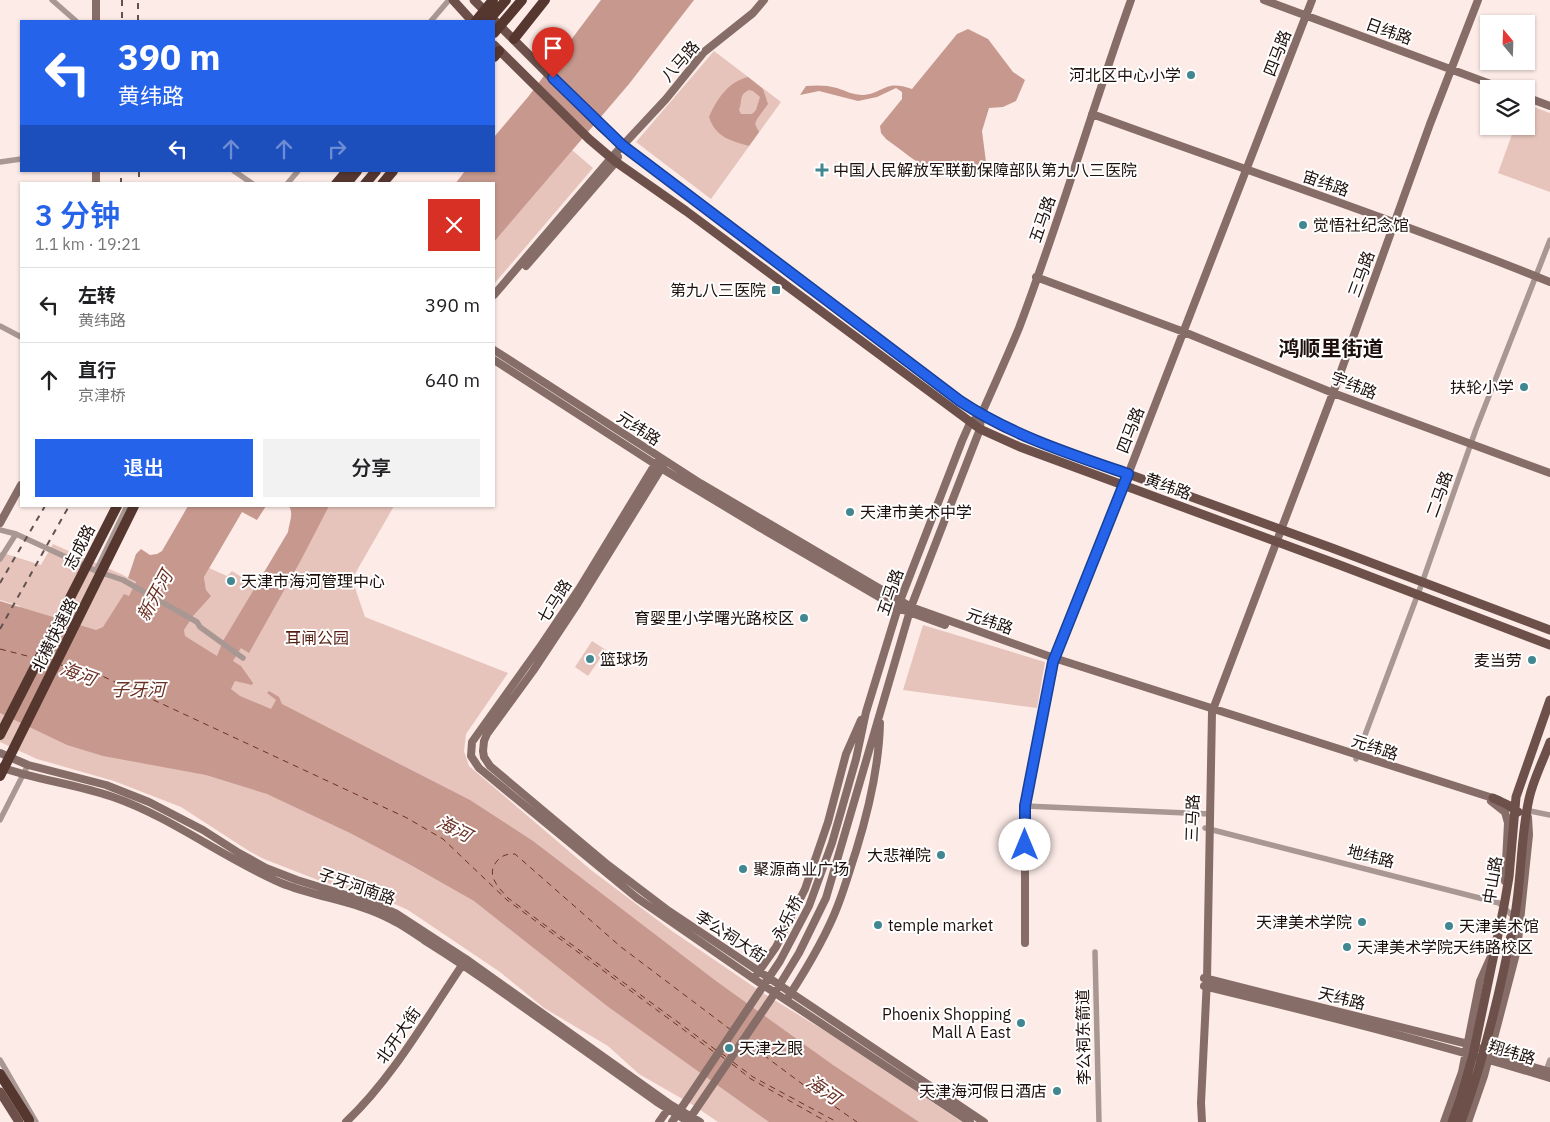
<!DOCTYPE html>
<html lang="zh">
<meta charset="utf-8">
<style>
body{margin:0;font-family:"IBM Plex Sans","Noto Sans SC",sans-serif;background:#f2f2f2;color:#202124;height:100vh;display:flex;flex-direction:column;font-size:19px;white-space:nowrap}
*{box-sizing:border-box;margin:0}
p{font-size:16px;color:#757577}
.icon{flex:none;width:28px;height:28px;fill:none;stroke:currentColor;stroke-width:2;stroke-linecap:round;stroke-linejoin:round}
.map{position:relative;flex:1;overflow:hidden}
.sheet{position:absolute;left:20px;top:182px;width:475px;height:325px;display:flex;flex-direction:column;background:#fff;border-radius:0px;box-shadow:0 1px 4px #0004}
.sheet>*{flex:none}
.hud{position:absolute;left:20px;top:20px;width:475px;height:152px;border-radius:0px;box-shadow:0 1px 4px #0004;background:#2563eb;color:#fff;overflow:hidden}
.needle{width:32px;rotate:341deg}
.tools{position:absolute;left:1480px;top:15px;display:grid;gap:10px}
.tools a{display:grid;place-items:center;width:55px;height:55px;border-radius:0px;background:#fff;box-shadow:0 1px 4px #0004;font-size:25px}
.pin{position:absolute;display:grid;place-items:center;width:42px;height:42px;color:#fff;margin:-51px -21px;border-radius:50% 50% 50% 0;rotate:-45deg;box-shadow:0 0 5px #0007}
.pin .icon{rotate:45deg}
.me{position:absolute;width:55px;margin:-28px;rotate:0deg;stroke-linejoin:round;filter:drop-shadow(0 0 4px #0008)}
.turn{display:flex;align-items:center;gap:18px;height:105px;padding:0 15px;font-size:22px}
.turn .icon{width:65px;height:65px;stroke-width:2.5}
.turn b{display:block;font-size:35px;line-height:42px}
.lanes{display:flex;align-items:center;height:48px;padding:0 15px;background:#0003;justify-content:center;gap:25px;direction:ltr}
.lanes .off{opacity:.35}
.round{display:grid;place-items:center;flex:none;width:52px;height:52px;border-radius:0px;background:#f2f2f2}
.head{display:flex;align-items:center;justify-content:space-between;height:85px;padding:0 15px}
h1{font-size:30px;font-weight:600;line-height:38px;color:#2563eb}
.cta{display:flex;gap:10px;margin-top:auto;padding:10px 15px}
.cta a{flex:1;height:58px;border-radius:0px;background:#2563eb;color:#fff;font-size:20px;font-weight:600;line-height:58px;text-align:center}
.cta a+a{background:#f2f2f2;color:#202124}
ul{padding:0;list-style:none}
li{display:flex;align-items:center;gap:15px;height:75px;padding:0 15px;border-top:1px solid #e0e0e0}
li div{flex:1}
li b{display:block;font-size:19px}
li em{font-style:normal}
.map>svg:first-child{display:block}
.green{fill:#e6c4bc}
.water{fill:#c7998e;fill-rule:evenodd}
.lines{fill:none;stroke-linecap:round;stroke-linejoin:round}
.ferry{stroke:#6c3125;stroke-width:1;stroke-dasharray:6 5;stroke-linecap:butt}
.street{stroke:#a89793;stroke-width:5.5}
.secondary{stroke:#866d68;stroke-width:8}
.primary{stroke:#6c5049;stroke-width:9}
.highway{stroke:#563730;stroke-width:10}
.rail{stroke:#61524f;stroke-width:2;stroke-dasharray:6 6;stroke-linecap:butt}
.route-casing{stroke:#184099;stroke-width:12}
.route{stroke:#2563eb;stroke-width:9}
.poi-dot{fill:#418791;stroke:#fff;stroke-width:2}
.labels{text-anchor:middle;stroke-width:4;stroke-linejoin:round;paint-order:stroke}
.street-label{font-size:16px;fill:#1d0f0c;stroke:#fff}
.poi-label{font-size:16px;fill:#1d0f0c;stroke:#fff;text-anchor:start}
.park-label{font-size:16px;fill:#561e12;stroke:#fff}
.water-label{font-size:18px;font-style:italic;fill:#6c3125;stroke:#fff}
.district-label{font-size:21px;font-weight:bold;fill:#1d0f0c;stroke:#fff}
</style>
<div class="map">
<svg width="1550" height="1122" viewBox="0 0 1550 1122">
<rect width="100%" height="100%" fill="#fcebe7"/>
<path class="green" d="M714,51L781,102L711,199L636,142Z
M1526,104L1550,113V192L1498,173L1515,126H1526Z
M572,150L593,168L494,284V242Z
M328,506H394L352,579L365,617L508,673L466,734L464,751L469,766L591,870L672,931L766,995L830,1034L962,1122H718L693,1105L639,1074L608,1046L544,1008L500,972L408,910L377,896L323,882L264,859L249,851L181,807L114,781L37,759L0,742V642L20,606L0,600V552L41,565L53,544L123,575L193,615L206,590L204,577L209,568L227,576L232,571L256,586L226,637Z
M923,625L1045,662L1037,708L903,690Z
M592,641L606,650L588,676L575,667Z"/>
<path class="water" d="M601,0H694L629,84L494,242V184H455L465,171H494V137L528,97Z
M968,29L988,39L1013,72L1025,80L1016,101L1003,107L989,108L982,131L987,170C980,175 972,174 964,175C930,177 913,158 886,139L881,133L880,126L902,99V92L896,88L877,97L858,101L819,91L800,95L806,86C817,85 827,85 837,88C846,91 853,95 863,95C884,93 885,79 912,89L957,34Z
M748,77L763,89L768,104L757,119L755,124L759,132L749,146C730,140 716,138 709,117C717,99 728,82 748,77ZM749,90L753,91L760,97L756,110L752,114H741L739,110C743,101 738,95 749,90Z
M188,506H266L257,520L242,512L204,577L206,590L211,596L193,616L184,630L185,636L217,656L223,641L288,532C289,523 294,514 289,506H329L301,560L249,653L241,648L233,661L241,666L253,683L252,685L235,681L231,689L240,696L271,709L276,700L267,693L269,691L279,697L282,704L470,800L533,841L716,981L833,1065L919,1122H769L607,1006L474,901L409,864L350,833L267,794L206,775L103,756L67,745L0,713V601L96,630L103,627L124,594L129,596L136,582L128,578L136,554L141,549L150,555L157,554L162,551Z"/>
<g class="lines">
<path class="ferry" d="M0,649L35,658
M44,660L52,662
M61,665L100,675L407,818L443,839L507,900L714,1052
M746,1042L805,1086L857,1122
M716,1050L508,898C499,888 485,875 497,861C502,855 507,854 515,854L621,947L731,1030
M721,1053L728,1058
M720,1055L726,1060
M733,1062L753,1077L837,1122
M732,1064L751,1079L827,1122"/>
<path class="street" d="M52,0L76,21
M431,21L449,0
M0,162L21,159
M234,171L253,184
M287,184L298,171
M0,326L21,337
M0,530L16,534L96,571L123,580L197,622L200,627L243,658
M0,559L16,534
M96,571L127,506
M1356,759L1422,583L1476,429L1550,240
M1025,806L1210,814
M1525,810L1550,815
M0,820L28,765
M1205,828L1499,903L1515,918
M1095,952L1099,1122
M0,1060L36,1122
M1546,1071L1550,1060"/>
<path class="secondary" d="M96,0V21
M1264,0L1504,89
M1526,97L1550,106
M1092,114C1245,170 1399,221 1550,282
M96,184V171
M526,266L616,162L618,157
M1036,277L1184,332L1333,393L1550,473
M494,295L611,158L666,99L704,52L753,13L764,0
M494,350L700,483L911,607L1054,658L1499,800
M494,360L661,468L759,527L898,608L945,625
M657,461L579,589L542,644L472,742L471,756L479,768L637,898L754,979L970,1122
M664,464L578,603L533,671L487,734L484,741L483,751L484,757L490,766L608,865L666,909L984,1122
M0,523L21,485
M0,753L28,765L106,785L149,802L203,830L239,853L266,868L297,880L372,903L397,914L466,959L671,1105L700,1122
M0,767C37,780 76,784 113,797C173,818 223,858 281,883C318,898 357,901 392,920C403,925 414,933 424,940C453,958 481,977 509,997C558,1032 608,1067 657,1102L689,1122
M1491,801L1505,812L1508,823L1505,881
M1025,943V806L1054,658L1124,485L1312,0
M757,974L776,947L805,889L828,822L846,754L861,720
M1204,978L1468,1044L1516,1062L1550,1072
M1204,986C1320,1014 1436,1043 1550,1078
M789,996C807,968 826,937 838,905C845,887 850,869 856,851C869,809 879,767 880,723
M688,1121L771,999L799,953L826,898L911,607L980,429L981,415
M346,1122C393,1078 428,1015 465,961
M659,1122L671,1105
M672,1122L780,961L809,906L832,843L856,759L866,712L900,601L962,441L970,423L981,415C994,386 1007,357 1019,328C1060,220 1092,109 1131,0
M1202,1122L1201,1103L1207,979L1212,712L1336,385L1430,124L1478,0
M1444,1122L1462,1072L1480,981L1492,954
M1468,1122L1484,1076L1517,950L1529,835L1528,817"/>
<path class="primary" d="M453,0L472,21
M474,0L601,127L622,145L960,401L981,415L1005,428L1054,447L1332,548L1550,630
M494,45L589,139L616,162L686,211L980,429L1020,447L1337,564L1550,645
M1493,798L1508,805L1518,812
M0,1092L19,1122
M1452,1122L1461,1097L1473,1055L1504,906L1509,877L1516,797L1550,700
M1461,1122C1485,1057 1501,988 1514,920C1522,880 1520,839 1529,799C1533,780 1543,761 1550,742"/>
<path class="highway" d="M476,21L493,0
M488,21L506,0
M494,33L522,0
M514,39L545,0
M494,57L499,51
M336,184L347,171
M346,184L357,171
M365,184L376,171
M382,184L393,171
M0,735L117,506
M0,776L134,506
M0,1074L29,1120"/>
<path class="rail" d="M122,0V21
M138,21V0
M139,171V184
M121,184V171
M0,583L45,506
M0,629L69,506"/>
</g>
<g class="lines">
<defs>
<path id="route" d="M553,78L622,145L960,401C1011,435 1070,454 1128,474L1053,662L1025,806V845"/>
</defs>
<use href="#route" class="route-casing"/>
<use href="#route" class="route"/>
</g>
<g class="poi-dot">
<circle cx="1191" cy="75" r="5"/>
<path d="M819.5 162.5h5v5h5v5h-5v5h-5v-5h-5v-5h5z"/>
<circle cx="1303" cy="225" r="5"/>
<rect x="771" y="285" width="10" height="10" rx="2.5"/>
<circle cx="1524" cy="387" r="5"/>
<circle cx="850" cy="512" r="5"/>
<circle cx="231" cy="581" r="5"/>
<circle cx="804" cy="618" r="5"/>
<circle cx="590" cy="659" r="5"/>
<circle cx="1532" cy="660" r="5"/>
<circle cx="941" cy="855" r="5"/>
<circle cx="743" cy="869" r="5"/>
<circle cx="1362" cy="922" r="5"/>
<circle cx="878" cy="925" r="5"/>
<circle cx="1449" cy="926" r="5"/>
<circle cx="1347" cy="947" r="5"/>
<circle cx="1021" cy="1023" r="5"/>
<circle cx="729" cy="1048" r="5"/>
<circle cx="1057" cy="1091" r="5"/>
</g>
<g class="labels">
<g class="street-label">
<text transform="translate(1389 31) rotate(20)" y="6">日纬路</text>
<text transform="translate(1277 53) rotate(-69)" y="6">四马路</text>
<text transform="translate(680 61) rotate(-49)" y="6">八马路</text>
<text transform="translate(1326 183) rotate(19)" y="6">宙纬路</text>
<text transform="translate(1042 219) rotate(-71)" y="6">五马路</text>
<text transform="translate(1361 274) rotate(-70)" y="6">三马路</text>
<text transform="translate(1354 385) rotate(21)" y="6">宇纬路</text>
<text transform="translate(639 428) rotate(33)" y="6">元纬路</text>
<text transform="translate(1130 430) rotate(-69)" y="6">四马路</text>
<text transform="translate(1168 486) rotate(20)" y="6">黄纬路</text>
<text transform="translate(1439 494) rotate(-70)" y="6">二马路</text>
<text transform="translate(79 547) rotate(-63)" y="6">志成路</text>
<text transform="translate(890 592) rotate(-71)" y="6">五马路</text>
<text transform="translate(554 601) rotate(-57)" y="6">七马路</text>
<text transform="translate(990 621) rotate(19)" y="6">元纬路</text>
<text transform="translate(54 635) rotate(-63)" y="6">北横快速路</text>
<text transform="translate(1375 747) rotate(18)" y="6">元纬路</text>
<text transform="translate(1192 818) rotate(-88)" y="6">三马路</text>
<text transform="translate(1371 856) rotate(14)" y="6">地纬路</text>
<text transform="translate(1492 880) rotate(-81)" y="6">中山路</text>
<text transform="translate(357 886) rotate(19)" y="6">子牙河南路</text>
<text transform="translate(787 918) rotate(-63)" y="6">永乐桥</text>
<text transform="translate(731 936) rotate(33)" y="6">李公祠大街</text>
<text transform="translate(1342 998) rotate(14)" y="6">天纬路</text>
<text transform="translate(398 1035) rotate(-55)" y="6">北开大街</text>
<text transform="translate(1083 1037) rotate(-91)" y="6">李公祠东箭道</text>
<text transform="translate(1512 1052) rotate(17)" y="6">翔纬路</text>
</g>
<g class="poi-label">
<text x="1181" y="81" text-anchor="end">河北区中心小学</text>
<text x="833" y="176">中国人民解放军联勤保障部队第九八三医院</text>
<text x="1313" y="231">觉悟社纪念馆</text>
<text x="766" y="296" text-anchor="end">第九八三医院</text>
<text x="1514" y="393" text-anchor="end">扶轮小学</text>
<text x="860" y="518">天津市美术中学</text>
<text x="241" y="587">天津市海河管理中心</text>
<text x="794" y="624" text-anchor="end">育婴里小学曙光路校区</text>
<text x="600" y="665">篮球场</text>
<text x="1522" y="666" text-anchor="end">麦当劳</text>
<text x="931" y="861" text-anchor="end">大悲禅院</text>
<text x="753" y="875">聚源商业广场</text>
<text x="1352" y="928" text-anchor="end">天津美术学院</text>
<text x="888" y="931">temple market</text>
<text x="1459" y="932">天津美术馆</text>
<text x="1357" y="953">天津美术学院天纬路校区</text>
<text x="1011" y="1020" text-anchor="end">Phoenix Shopping<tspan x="1011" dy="18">Mall A East</tspan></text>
<text x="739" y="1054">天津之眼</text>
<text x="1047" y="1097" text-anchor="end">天津海河假日酒店</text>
</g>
<g class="park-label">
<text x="317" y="644">耳闸公园</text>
</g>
<g class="water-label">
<text transform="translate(155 596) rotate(-61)" y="6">新开河</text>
<text transform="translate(78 674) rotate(20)" y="6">海河</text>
<text x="138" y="696">子牙河</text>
<text transform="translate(454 829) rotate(27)" y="6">海河</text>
<text transform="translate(823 1090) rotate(35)" y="6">海河</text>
</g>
<g class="district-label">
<text x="1331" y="356">鸿顺里街道</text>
</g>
</g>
</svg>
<div class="tools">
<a><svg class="needle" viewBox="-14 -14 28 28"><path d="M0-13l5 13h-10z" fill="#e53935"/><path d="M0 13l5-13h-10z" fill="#757577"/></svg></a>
<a><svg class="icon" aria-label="layers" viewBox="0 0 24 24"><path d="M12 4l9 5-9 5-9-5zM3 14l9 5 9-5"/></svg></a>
</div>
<div class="pin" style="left:553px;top:78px;background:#d93025"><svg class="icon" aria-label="arrive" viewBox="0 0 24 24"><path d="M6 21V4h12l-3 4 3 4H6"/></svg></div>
<svg class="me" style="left:1025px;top:845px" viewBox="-20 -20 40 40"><circle r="19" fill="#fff"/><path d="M0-13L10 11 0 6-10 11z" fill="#2563eb"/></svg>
<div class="hud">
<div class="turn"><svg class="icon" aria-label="left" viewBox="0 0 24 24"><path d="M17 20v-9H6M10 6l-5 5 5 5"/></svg><div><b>390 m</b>黄纬路</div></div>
<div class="lanes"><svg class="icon" aria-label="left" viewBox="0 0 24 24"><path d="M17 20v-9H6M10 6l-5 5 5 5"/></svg><svg class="icon off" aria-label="ahead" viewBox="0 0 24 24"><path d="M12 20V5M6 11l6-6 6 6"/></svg><svg class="icon off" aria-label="ahead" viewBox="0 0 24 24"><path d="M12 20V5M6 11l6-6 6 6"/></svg><svg class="icon off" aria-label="right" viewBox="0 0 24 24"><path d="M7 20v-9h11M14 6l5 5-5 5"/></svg></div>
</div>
<section class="sheet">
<div class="head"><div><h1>3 分钟</h1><p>1.1 km · 19:21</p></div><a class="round" style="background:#d93025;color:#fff"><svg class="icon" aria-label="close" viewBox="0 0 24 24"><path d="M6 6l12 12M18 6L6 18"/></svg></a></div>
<ul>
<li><svg class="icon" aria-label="left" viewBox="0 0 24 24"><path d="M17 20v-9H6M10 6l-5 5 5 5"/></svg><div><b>左转</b><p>黄纬路</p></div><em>390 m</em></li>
<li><svg class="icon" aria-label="ahead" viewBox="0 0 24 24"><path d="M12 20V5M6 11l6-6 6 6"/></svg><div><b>直行</b><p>京津桥</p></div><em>640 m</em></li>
</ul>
<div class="cta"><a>退出</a><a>分享</a></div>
</section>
</div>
